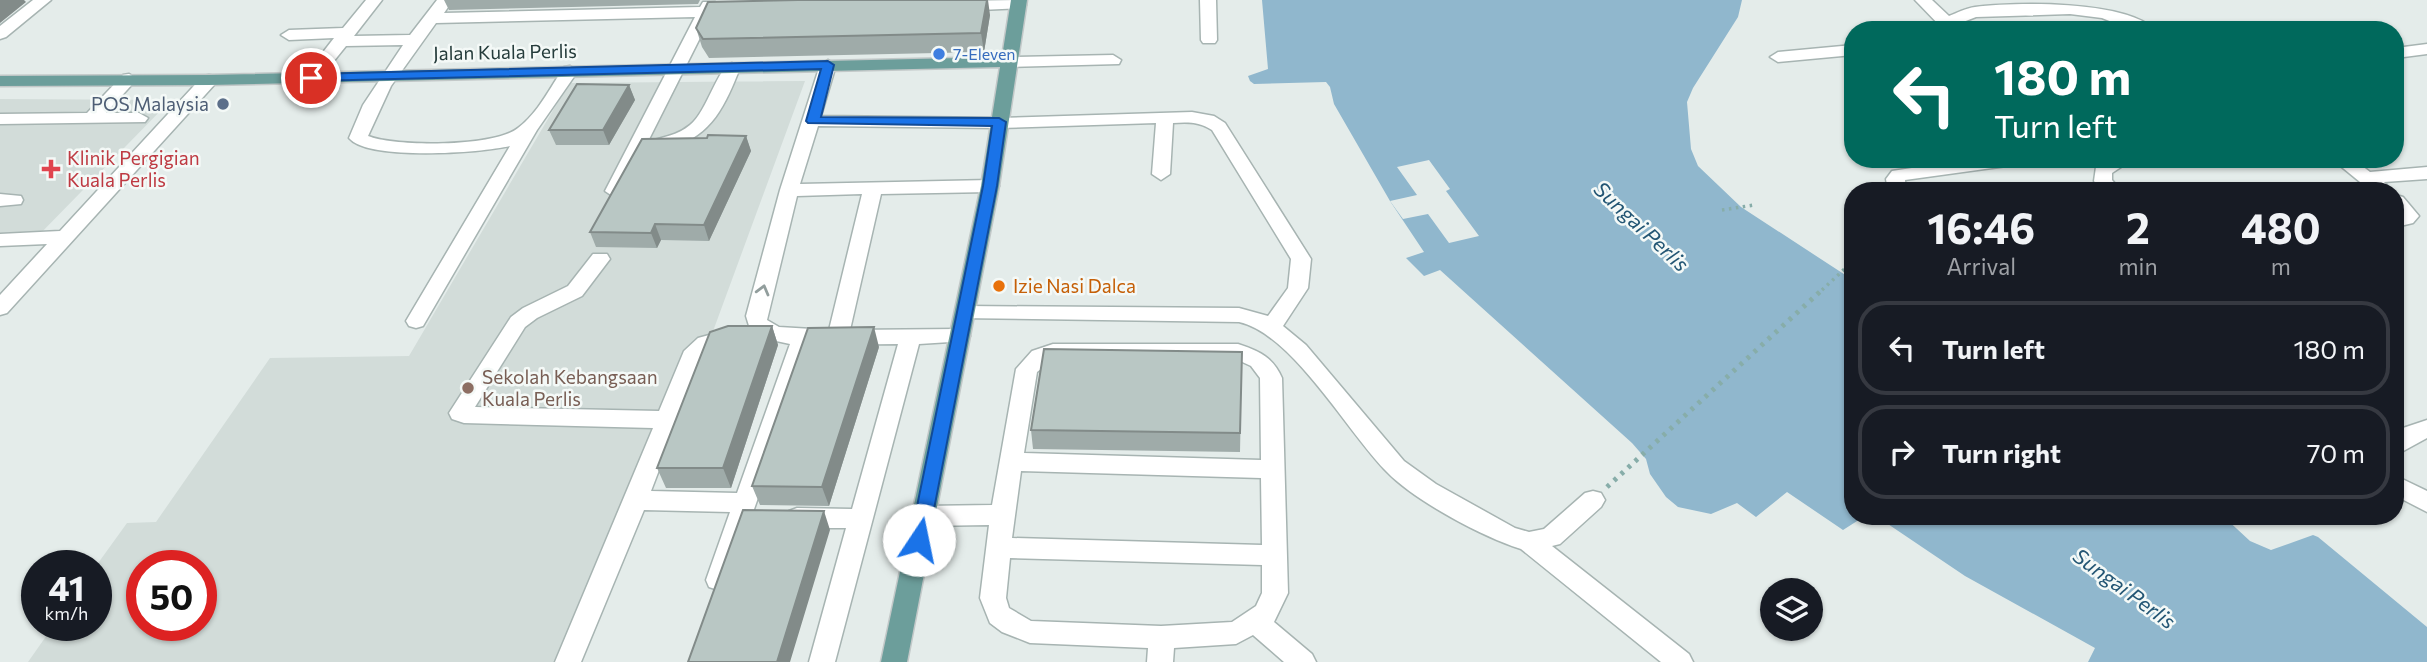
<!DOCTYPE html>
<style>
body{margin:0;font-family:Commissioner,sans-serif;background:#20242c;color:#f1f3f6;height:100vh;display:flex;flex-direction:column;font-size:26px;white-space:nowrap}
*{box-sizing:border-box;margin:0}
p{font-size:23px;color:#9ea1a6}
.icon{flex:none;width:38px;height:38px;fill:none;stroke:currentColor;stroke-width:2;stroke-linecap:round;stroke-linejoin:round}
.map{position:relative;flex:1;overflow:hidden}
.panel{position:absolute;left:1844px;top:182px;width:560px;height:343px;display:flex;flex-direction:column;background:#171b24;border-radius:28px;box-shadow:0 2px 5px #0004}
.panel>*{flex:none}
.banner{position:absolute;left:1844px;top:21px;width:560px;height:147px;border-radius:28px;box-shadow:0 2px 5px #0004;background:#00695c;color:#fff;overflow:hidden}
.fabs{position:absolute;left:1760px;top:578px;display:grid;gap:14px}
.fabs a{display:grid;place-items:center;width:63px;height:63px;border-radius:50%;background:#171b24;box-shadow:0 2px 5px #0004;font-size:35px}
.speed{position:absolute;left:21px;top:550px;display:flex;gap:14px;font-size:35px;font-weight:700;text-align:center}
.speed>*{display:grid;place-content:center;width:91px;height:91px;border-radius:50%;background:#171b24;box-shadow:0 2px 5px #0004;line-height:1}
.speed small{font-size:18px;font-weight:400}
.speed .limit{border:10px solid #d22;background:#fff;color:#111}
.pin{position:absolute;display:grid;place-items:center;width:60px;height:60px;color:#fff;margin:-30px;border:4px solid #fff;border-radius:50%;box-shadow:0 2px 7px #0007}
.me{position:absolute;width:77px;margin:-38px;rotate:11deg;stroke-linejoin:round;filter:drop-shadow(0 0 5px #0008)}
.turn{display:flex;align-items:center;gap:24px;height:147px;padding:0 35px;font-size:32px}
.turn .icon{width:91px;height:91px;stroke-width:2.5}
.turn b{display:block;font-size:49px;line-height:60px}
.eta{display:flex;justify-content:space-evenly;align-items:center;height:119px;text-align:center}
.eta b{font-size:42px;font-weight:700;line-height:49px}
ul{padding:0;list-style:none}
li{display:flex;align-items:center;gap:21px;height:94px;margin:0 14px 10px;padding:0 21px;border:4px solid #363941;border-radius:28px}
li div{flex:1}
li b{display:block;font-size:26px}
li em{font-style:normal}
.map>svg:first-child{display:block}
.built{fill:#d2dcd9;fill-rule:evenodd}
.water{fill:#90b7cd}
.pier{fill:#e4ecea}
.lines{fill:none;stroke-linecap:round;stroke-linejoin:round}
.minor-casing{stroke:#a7b4b2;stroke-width:3}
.major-casing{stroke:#c2c8c8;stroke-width:3}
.path-far1{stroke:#87ada9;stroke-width:3.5;stroke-dasharray:2.5 4.5;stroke-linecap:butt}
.path{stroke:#87ada9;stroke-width:5;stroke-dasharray:3.5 6;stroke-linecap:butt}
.minor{fill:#fff;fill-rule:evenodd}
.major{fill:#6c9e9b;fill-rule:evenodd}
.wall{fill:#9faba9}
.shaded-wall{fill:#828b89}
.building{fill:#b9c7c4;stroke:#828b89;stroke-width:2}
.oneway{stroke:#929e9d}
.route{fill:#1a73e8;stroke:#114b97;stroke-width:2}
.shop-dot{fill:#3f7fe0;stroke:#f4f9f7;stroke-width:2.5}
.service-dot{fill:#5c6f8a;stroke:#f4f9f7;stroke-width:2.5}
.health-dot{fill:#e0444e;stroke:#f4f9f7;stroke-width:2.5}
.food-dot{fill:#e8710a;stroke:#f4f9f7;stroke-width:2.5}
.education-dot{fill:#8d6e63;stroke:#f4f9f7;stroke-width:2.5}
.labels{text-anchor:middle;stroke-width:5;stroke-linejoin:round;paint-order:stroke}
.far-shop-label{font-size:16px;fill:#366cbe;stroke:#f4f9f7;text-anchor:start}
.street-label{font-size:19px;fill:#253c3b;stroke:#f4f9f7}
.service-label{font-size:19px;fill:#4e5e75;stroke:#f4f9f7;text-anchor:end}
.health-label{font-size:19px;fill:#be3a42;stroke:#f4f9f7;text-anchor:start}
.food-label{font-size:19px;fill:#c56008;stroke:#f4f9f7;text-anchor:start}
.education-label{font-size:19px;fill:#785e54;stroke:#f4f9f7;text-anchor:start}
.water-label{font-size:21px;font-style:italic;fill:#235674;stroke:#f4f9f7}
</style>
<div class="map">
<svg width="2427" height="662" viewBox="0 0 2427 662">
<rect width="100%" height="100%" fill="#e4ecea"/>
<path class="built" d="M805,81L705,353L554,662H28L54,625H96V566L127,523L156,522L270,358L409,356L569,83ZM142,565H201V625H142Z
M0,99L171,100L35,239H0Z"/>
<path class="water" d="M1262,0H1742L1738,17L1693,88L1687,102L1691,149L1698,166L1741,207L1853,280V516H1865L1843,530L1787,492L1756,517L1737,503L1711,514L1678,507L1666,497L1650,474L1646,459L1632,443L1440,270L1424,276L1406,258L1424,252L1390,201L1334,104L1330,87L1326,82L1254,84L1250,81L1248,76L1268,69Z
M1876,516H2223L2250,541L2271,550L2313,535L2318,537L2427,627V662H2088L2095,648L1965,576Z"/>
<path class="pier" d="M1429,160L1450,189L1446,191L1479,236L1449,243L1428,214L1403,219L1390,201L1417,195L1397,167Z"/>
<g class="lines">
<defs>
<path id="minor" d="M33,0H51L6,37L0,39V26Z
M366,0H382L354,36L410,35L437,0H453L444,13L700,7L703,2H715L716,7L731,6L739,11L731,16H711L623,191L614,197L605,191L695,17L436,23L391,86L368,136C395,147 495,147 518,128C538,113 550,88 564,67L570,66L578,71L537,130L423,326L416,328L409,326L406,321L510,146C481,153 368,161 349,138L363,105L403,45L346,46L317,82L311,83L303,78L334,38L289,40L281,35L289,30L343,28Z
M1018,0L1026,5L1024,8L959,11L951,6L959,1Z
M1200,0H1216L1217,40L1215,43H1203L1201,40Z
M1915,0H1932L1949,16C1957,13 1966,8 1975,7C2015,2 2126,0 2155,30H2132L2102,18L2070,14L1976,17L1958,24L1962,30H1944Z
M2427,44V54L2396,58V48Z
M1853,45V55L1778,62L1770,57L1778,52Z
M1113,55L1121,60L1119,64L1011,67L1003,62L1011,57Z
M828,60L836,65L821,116L999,118L1192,112L1214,116L1225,123L1311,259L1308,288L1283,326L1306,345L1404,461L1436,484L1515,528L1529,532L1544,529L1585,493L1593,491L1601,493L1605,500L1601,507L1560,544L1552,546L1689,654L1693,662H1661L1521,549C1483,537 1415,501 1387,472C1348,433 1293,334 1239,322L958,318L955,313L958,308L965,306L1239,308L1268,316L1288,288L1291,259L1212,130C1199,122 1189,122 1173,123L1170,174L1161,180L1152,174L1156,123L999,128L818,126L800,184L990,180L999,186L990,192L881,194L850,330L959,329L966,331L970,336L966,341L919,344L835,662H809L846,528H797L789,525L785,518L789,511L797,508L852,509L898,344L811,345L727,587L718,590L709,587L706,580L730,512L644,510L581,662H555L653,428L464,423L452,419L449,413L511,317L523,308L568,286L593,254H607L610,259L582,296L537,318L525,327L475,407L659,411L684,351L698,338L731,329L738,331L742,336L738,341L712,349L701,360L651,491L737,493L790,344L767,339L750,329L746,316L780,190L820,65ZM862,194L829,330L779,327L767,320L797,196Z
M732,63L740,68C726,103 712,137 671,147C663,149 657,151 650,149L647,145L650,141C664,137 678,135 690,125C707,112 718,66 732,63Z
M129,74L137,79L106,113H139L148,118L145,122L0,124V114L87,113L123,75Z
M209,75L215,76L218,80L215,84L7,313L0,315V295L47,244L0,246V234L60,231L203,76Z
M1971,159H2023L2014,165L1905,180L1906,191H1888L1886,179L1892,171Z
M2110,159H2133L2112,173V180L2121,191H2101L2094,181L2096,167Z
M2332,159H2353L2370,172L2427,167V179L2384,182L2392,191H2371Z
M0,194L21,196L23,200L21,204L0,206Z
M2396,195L2403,197L2419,216L2413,223L2396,227Z
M1053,344H1238C1259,351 1273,357 1282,378L1288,593L1274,622L1312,654L1316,662H1284L1253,635L1236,644L1174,648L1173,662H1147L1148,648L1030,643L1002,632L990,623L980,598L989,525L924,526L916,523L912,516L916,509L924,506L992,505L1016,369L1032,351ZM1053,360H1238L1251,366L1260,378L1261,460L1024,453L1037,372ZM1021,471L1261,478L1262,545L1012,538ZM1010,558L1262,565V593L1256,606L1232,622L1161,626L1031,621L1009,608L1006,598Z
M2427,420V438L2396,455V434L2403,428Z
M2396,476L2427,491V512L2396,496Z"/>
<path id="major" d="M1011,0H1027L999,186L907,662H881L981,186L1000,67L209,85L0,86V76L209,75L1002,57Z"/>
</defs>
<use href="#minor" class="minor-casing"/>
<use href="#major" class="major-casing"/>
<path class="path-far1" d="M1722,210L1754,205
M1822,290L1853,261"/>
<path class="path" d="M1607,487L1824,288"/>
<use href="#minor" class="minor"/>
<use href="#major" class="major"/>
</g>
<path class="wall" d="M444,0H700L698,4L449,10Z
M990,15L984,52L709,58L702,47L696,28Z
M629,85L635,100L609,145H556L549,130Z
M746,136L751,151L709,241L661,240L657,248L596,247L590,232Z
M772,326L778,345L731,488H666L657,468Z
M879,347L829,506L760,505L752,486Z
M1242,352L1240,452L1033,449L1031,430Z"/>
<path class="shaded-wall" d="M0,0H24L26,2L0,23Z
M987,0H988L990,15L984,52L981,33Z
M629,85L635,100L609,145L603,130Z
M746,136L751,151L709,241L704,225Z
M655,224L661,240L657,248L651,233Z
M772,326L778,345L731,488L723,468Z
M874,327L879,347L829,506L822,487Z
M824,511L830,530L790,662H777Z"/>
<path class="building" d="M798,0H987L981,33L703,39L696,28L708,2Z
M577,84L629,85L603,130H549Z
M708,135L746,136L704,225L655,224L651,233L590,232L642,139L707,138Z
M728,326H772L723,468H657L710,332Z
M874,327L822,487L752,486L808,328Z
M1044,349L1242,352L1240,433L1031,430Z
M743,510L824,511L777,662H688Z"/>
<defs><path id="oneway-chevron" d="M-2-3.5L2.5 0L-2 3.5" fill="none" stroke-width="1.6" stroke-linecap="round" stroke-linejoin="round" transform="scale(1.75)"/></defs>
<use class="oneway" href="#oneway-chevron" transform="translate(763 290) rotate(-75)"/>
<path class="route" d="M828,61L834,65L821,117L999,118L1006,122L997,186L928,540L925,545L919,548L912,545L910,540L983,186L992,126L808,123L806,121L821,69L311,81L304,78L311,74Z"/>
<circle class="shop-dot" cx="939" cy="54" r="7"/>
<circle class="service-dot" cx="223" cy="104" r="7"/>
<path class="health-dot" d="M47.5 158.5h7v7h7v7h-7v7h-7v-7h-7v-7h7z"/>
<circle class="food-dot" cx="999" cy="286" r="7"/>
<circle class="education-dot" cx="468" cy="388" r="7"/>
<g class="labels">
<g class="far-shop-label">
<text x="953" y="60">7-Eleven</text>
</g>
<g class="street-label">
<text transform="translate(505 52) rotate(-1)" y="7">Jalan Kuala Perlis</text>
</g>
<g class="service-label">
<text x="209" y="111">POS Malaysia</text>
</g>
<g class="health-label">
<text x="67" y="165">Klinik Pergigian<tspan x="67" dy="22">Kuala Perlis</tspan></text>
</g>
<g class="food-label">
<text x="1013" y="293">Izie Nasi Dalca</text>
</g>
<g class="education-label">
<text x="482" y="384">Sekolah Kebangsaan<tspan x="482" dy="22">Kuala Perlis</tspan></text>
</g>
<g class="water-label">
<text transform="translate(1641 227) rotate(43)" y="7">Sungai Perlis</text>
<text transform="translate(2124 589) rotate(36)" y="7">Sungai Perlis</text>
</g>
</g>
</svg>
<div class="fabs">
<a><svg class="icon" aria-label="layers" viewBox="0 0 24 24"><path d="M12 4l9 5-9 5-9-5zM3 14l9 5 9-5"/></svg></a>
</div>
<div class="speed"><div>41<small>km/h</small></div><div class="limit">50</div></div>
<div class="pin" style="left:311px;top:78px;background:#d93025"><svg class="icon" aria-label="arrive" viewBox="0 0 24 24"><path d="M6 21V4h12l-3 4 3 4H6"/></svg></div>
<svg class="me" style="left:919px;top:540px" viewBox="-20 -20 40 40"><circle r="19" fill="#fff"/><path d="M0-13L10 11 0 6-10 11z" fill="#1a73e8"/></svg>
<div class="banner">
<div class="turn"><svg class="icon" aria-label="left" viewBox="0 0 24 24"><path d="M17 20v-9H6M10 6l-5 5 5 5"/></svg><div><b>180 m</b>Turn left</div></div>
</div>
<section class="panel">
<div class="eta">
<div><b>16:46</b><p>Arrival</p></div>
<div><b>2</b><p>min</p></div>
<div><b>480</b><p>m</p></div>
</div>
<ul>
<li><svg class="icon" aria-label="left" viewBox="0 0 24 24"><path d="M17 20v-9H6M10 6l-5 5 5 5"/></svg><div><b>Turn left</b></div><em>180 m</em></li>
<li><svg class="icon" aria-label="right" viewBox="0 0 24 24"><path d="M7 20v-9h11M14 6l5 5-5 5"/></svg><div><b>Turn right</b></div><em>70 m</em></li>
</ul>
</section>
</div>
